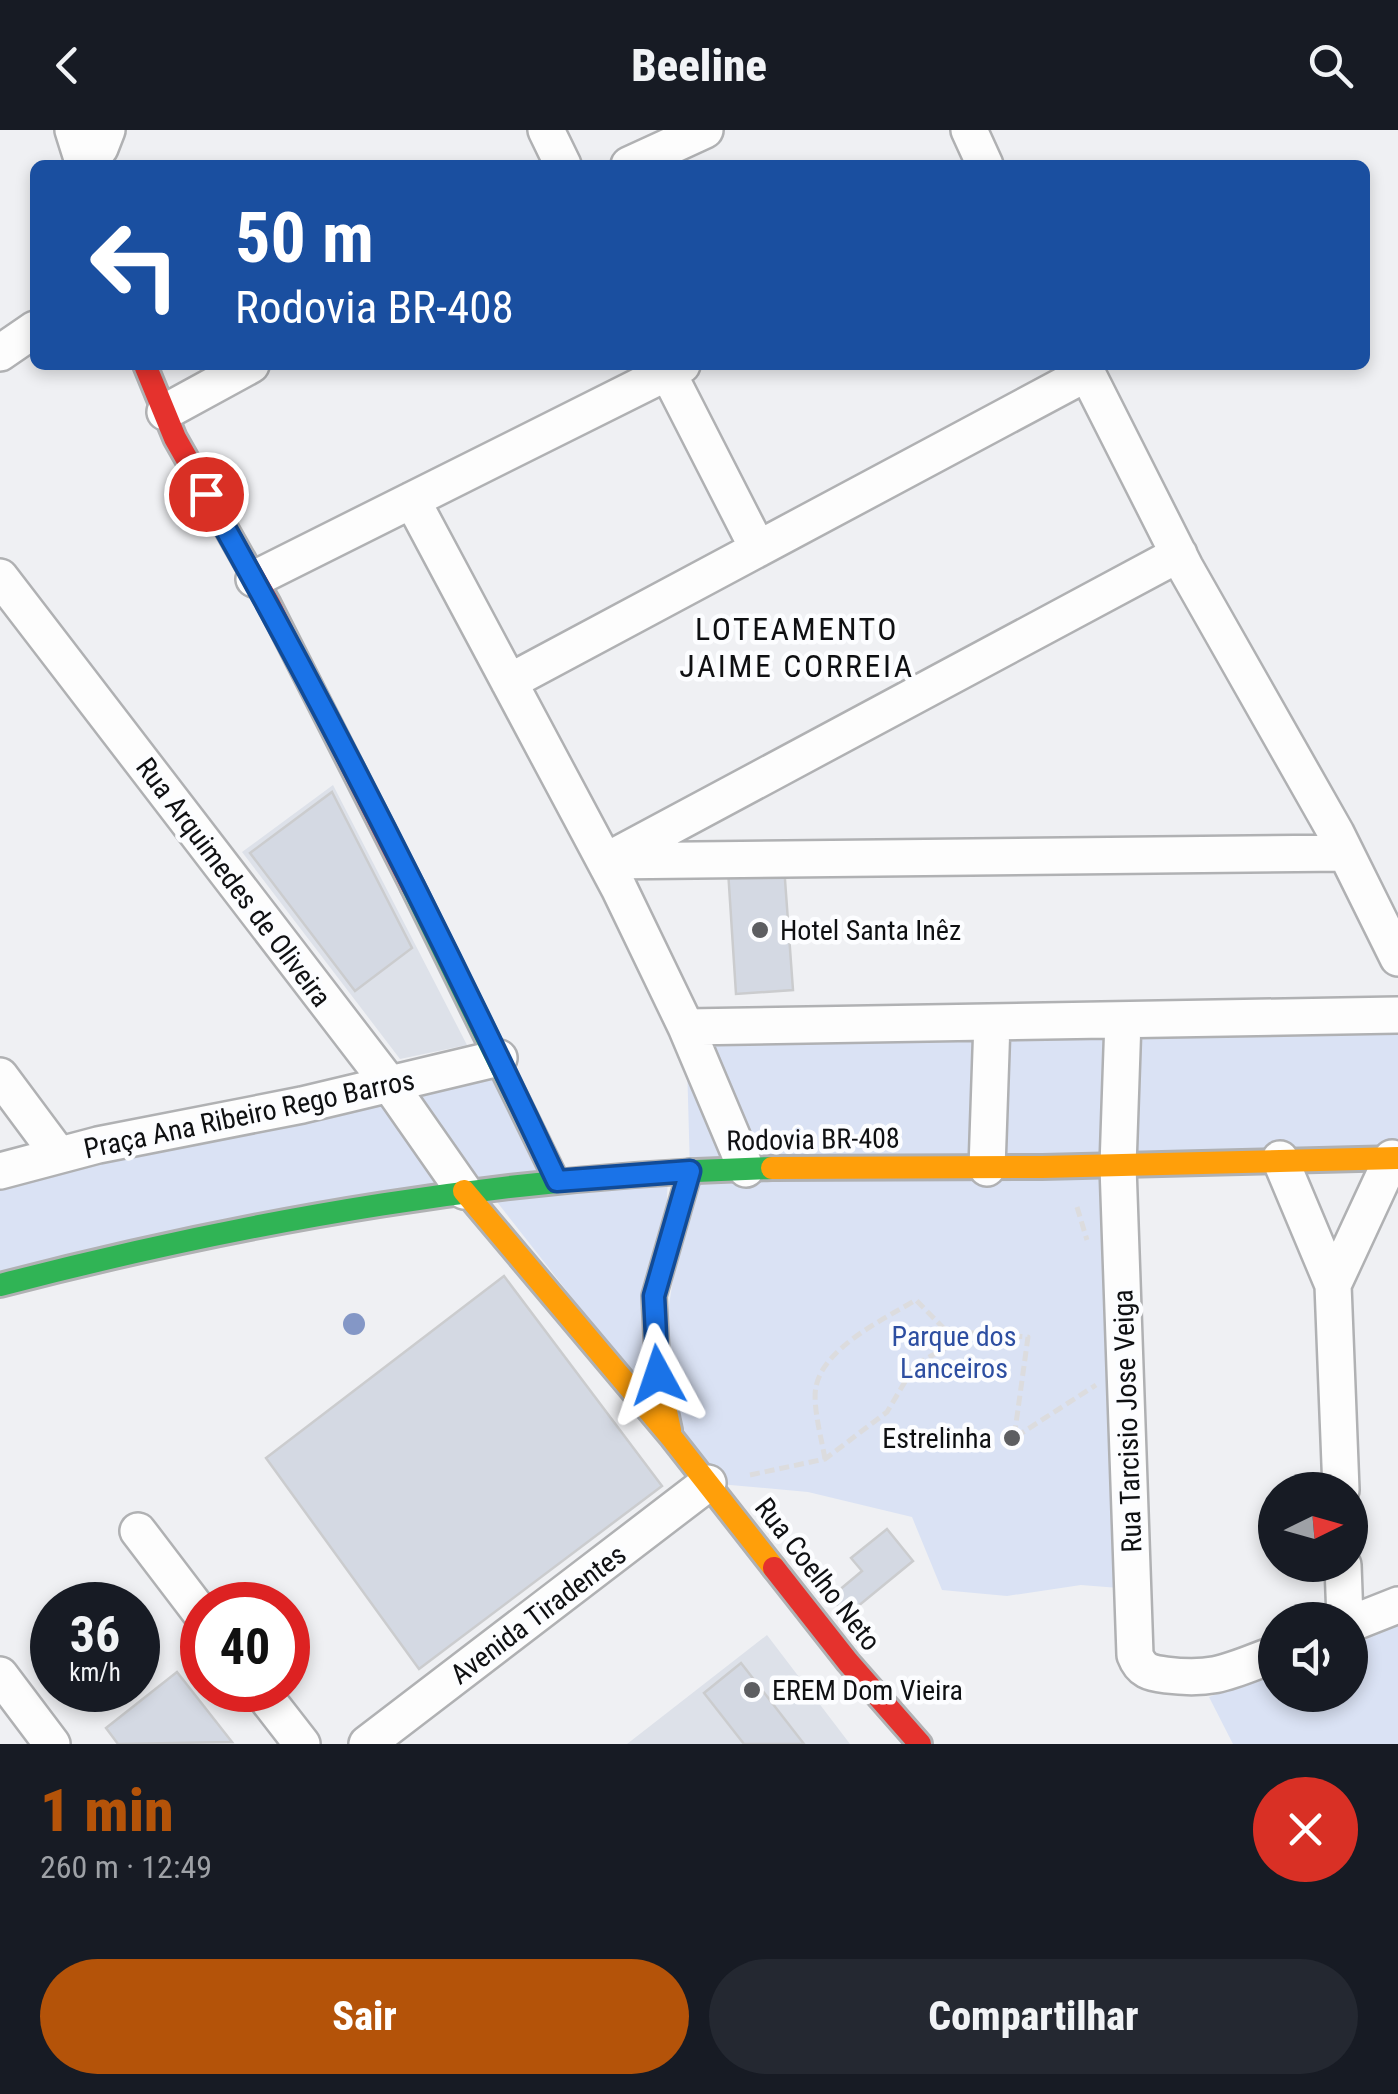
<!DOCTYPE html>
<html lang="pt">
<meta charset="utf-8">
<style>
body{margin:0;font-family:"Roboto Condensed",sans-serif;background:#242831;color:#f1f3f6;height:100vh;display:flex;flex-direction:column;font-size:38px;white-space:nowrap}
*{box-sizing:border-box;margin:0}
p{font-size:32px;color:#9ea1a6}
.icon{flex:none;width:55px;height:55px;fill:none;stroke:currentColor;stroke-width:2;stroke-linecap:round;stroke-linejoin:round}
.map{position:relative;height:1614px;overflow:hidden}
.side{display:flex;flex-direction:column;background:#171b24;flex:1}
.side>*{flex:none}
.banner{position:absolute;left:30px;top:30px;width:1340px;height:210px;border-radius:15px;box-shadow:0 5px 15px #0003;background:#1a4fa0;color:#fff;overflow:hidden}
.needle{width:65px;rotate:85deg}
.tools{position:absolute;left:1258px;top:1342px;display:grid;gap:20px}
.tools a{display:grid;place-items:center;width:110px;height:110px;border-radius:50%;background:#171b24;box-shadow:0 5px 15px #0003;font-size:50px}
.speed{position:absolute;left:30px;top:1452px;display:flex;gap:20px;font-size:50px;font-weight:700;text-align:center}
.speed>*{display:grid;place-content:center;width:130px;height:130px;border-radius:50%;background:#171b24;box-shadow:0 5px 15px #0003;line-height:1}
.speed small{font-size:25px;font-weight:400}
.speed .limit{border:15px solid #d22;background:#fff;color:#111}
.pin{position:absolute;display:grid;place-items:center;width:85px;height:85px;color:#fff;margin:-42px;border:5px solid #fff;border-radius:50%;box-shadow:0 2px 10px #0007}
.me{position:absolute;width:110px;margin:-55px;rotate:355deg;stroke-linejoin:round;filter:drop-shadow(0 0 8px #0008)}
.turn{display:flex;align-items:center;gap:35px;height:210px;padding:0 40px;font-size:45px}
.turn .icon{width:130px;height:130px;stroke-width:2.5}
.turn b{display:block;font-size:70px;line-height:85px}
.round{display:grid;place-items:center;flex:none;width:105px;height:105px;border-radius:52px;background:#242831}
.overview{display:flex;align-items:center;justify-content:space-between;height:170px;padding:0 40px}
h1{font-size:60px;font-weight:800;line-height:75px;color:#b45309}
.action{display:flex;gap:20px;margin-top:auto;padding:20px 40px}
.action a{flex:1;height:115px;border-radius:60px;background:#b45309;color:#fff;font-size:40px;font-weight:800;line-height:115px;text-align:center}
.action a+a{background:#242831;color:#f1f3f6}
header{display:flex;justify-content:space-between;align-items:center;height:130px;padding:0 40px;background:#171b24;font-size:45px;font-weight:800}
.map>svg:first-child{display:block}
.built{fill:#dde1e9}
.green{fill:#dae2f4}
.building{fill:#d4d9e3;stroke:#cbccce;stroke-width:2.5}
.lines{fill:none;stroke-linecap:round;stroke-linejoin:round}
.street-casing{stroke:#b0b1b3;stroke-width:40}
.fast-casing{stroke:#b0b1b3;stroke-width:28}
.slow-casing{stroke:#b0b1b3;stroke-width:28}
.jam-casing{stroke:#b0b1b3;stroke-width:28}
.path{stroke:#dcdcde;stroke-width:5;stroke-dasharray:10 5;stroke-linecap:butt}
.street{stroke:#fdfdfd;stroke-width:35}
.fast{stroke:#30b455;stroke-width:22}
.slow{stroke:#ff9f0a;stroke-width:22}
.jam{stroke:#e5322d;stroke-width:22}
.tree{fill:#8497c6}
.route-casing{stroke:#114b97;stroke-width:25}
.route{stroke:#1a73e8;stroke-width:18}
.poi-dot{fill:#5d5e61;stroke:#fcfdff;stroke-width:4}
.labels{text-anchor:middle;stroke-width:9;stroke-linejoin:round;paint-order:stroke}
.street-label{font-size:28px;fill:#0f1012;stroke:#fcfdff}
.poi-label{font-size:28px;fill:#0f1012;stroke:#fcfdff;text-anchor:start}
.park-label{font-size:28px;fill:#2d4ea1;stroke:#fcfdff}
.quarter-label{font-size:32px;letter-spacing:2.5px;fill:#0f1012;stroke:#fcfdff}
</style>
<header><svg class="icon" aria-label="back" viewBox="0 0 24 24"><path d="M15 5l-7 7 7 7"/></svg>Beeline<svg class="icon" aria-label="search" viewBox="0 0 24 24"><circle cx="10" cy="10" r="6"/><path d="M15 15l6 6"/></svg></header>
<div class="map">
<svg width="1398" height="1614" viewBox="0 0 1398 1614">
<rect width="100%" height="100%" fill="#eff0f3"/>
<path class="built" d="M333,655L467,915L400,929L242,722Z
M767,1505L850,1614H627Z"/>
<path class="green" d="M1398,885V1028L1118,1036L1132,1459L1081,1455L1007,1466L942,1460L912,1387L808,1362L708,1353L658,1245L690,1041L686,897Z
M499,928L557,1051L0,1160V1041Z
M668,1046L657,1276L490,1063Z
M1398,1488V1614H1233L1209,1567L1275,1540V1565H1350V1508Z"/>
<path class="building" d="M332,662L412,818L355,861L250,723Z
M784,736L793,860L736,864L728,740Z
M504,1146L662,1356L419,1539L266,1328Z
M887,1399L913,1431L846,1486L831,1467L862,1441L851,1428Z
M741,1533L804,1614H744L704,1563Z
M177,1542L232,1612L118,1614L106,1598Z"/>
<g class="lines">
<defs>
<path id="street" d="M73,0L84,35
M546,0L563,35
M969,0L985,35
M84,35L100,18L107,0
M629,35L705,0
M0,223L35,199
M664,235L758,419
M1083,235L1185,437L1336,703L1398,828
M165,282L251,235
M412,370L619,758L686,897L746,1039
M0,447L390,955L464,1061
M254,449L682,235
M509,552L1087,243
M610,729L1179,424
M605,731L1346,723
M1123,890L1118,1036L1135,1525C1141,1541 1150,1543 1166,1545C1215,1551 1230,1541 1275,1524
M686,897L1398,885
M0,946L58,1024
M1280,1029L1333,1155L1341,1360
M987,1038L992,892
M0,1041L98,1015L302,975L499,928
M1333,1155L1392,1028
M138,1401L202,1485
M1343,1435L1345,1490
M1350,1494L1398,1475
M0,1545L52,1614
M260,1560L302,1614
M367,1614L708,1353"/>
<path id="fast" d="M412,756L557,1051
M0,1155C254,1089 509,1045 772,1038"/>
<path id="slow" d="M772,1038L1042,1037L1398,1028
M464,1061L672,1308L774,1438
M670,1300L658,1245L654,1166L690,1041"/>
<path id="jam" d="M145,235L175,308L269,474L412,756
M774,1438L848,1532L920,1614"/>
</defs>
<use href="#street" class="street-casing"/>
<use href="#fast" class="fast-casing"/>
<use href="#slow" class="slow-casing"/>
<use href="#jam" class="jam-casing"/>
<path class="path" d="M1077,1077L1087,1110
M825,1329C822,1311 812,1274 816,1257C823,1218 884,1189 916,1170L957,1212
M750,1345L825,1329L887,1282L915,1235L972,1203L1028,1207L1014,1308L1096,1255"/>
<use href="#street" class="street"/>
<use href="#fast" class="fast"/>
<use href="#slow" class="slow"/>
<use href="#jam" class="jam"/>
</g>
<circle class="tree" cx="354" cy="1194" r="11"/>
<g class="lines">
<defs>
<path id="route" d="M206,364C332,588 448,819 557,1051L690,1041L654,1166L658,1245"/>
</defs>
<use href="#route" class="route-casing"/>
<use href="#route" class="route"/>
</g>
<g class="poi-dot">
<circle cx="760" cy="800" r="10"/>
<circle cx="1012" cy="1308" r="10"/>
<circle cx="752" cy="1560" r="10"/>
</g>
<g class="labels">
<g class="street-label">
<text transform="translate(234 752) rotate(53)" y="10">Rua Arquimedes de Oliveira</text>
<text transform="translate(249 984) rotate(-12)" y="10">Praça Ana Ribeiro Rego Barros</text>
<text transform="translate(813 1009) rotate(-1)" y="10">Rodovia BR-408</text>
<text transform="translate(1127 1291) rotate(-92)" y="10">Rua Tarcisio Jose Veiga</text>
<text transform="translate(818 1444) rotate(52)" y="10">Rua Coelho Neto</text>
<text transform="translate(538 1484) rotate(-37)" y="10">Avenida Tiradentes</text>
</g>
<g class="poi-label">
<text x="780" y="810">Hotel Santa Inêz</text>
<text x="992" y="1318" text-anchor="end">Estrelinha</text>
<text x="772" y="1570">EREM Dom Vieira</text>
</g>
<g class="park-label">
<text x="954" y="1216">Parque dos<tspan x="954" dy="32">Lanceiros</tspan></text>
</g>
<g class="quarter-label">
<text x="797" y="510">LOTEAMENTO<tspan x="797" dy="37">JAIME CORREIA</tspan></text>
</g>
</g>
</svg>
<div class="tools">
<a><svg class="needle" viewBox="-14 -14 28 28"><path d="M0-13l5 13h-10z" fill="#e53935"/><path d="M0 13l5-13h-10z" fill="#9ea1a6"/></svg></a>
<a><svg class="icon" aria-label="sound" viewBox="0 0 24 24"><path d="M4 9h4l5-4v14l-5-4H4zM17 9q2 3 0 6"/></svg></a>
</div>
<div class="speed"><div>36<small>km/h</small></div><div class="limit">40</div></div>
<div class="pin" style="left:206px;top:364px;background:#d93025"><svg class="icon" aria-label="arrive" viewBox="0 0 24 24"><path d="M6 21V4h12l-3 4 3 4H6"/></svg></div>
<svg class="me" style="left:658px;top:1245px" viewBox="-20 -20 40 40"><path d="M0-17L14 15 0 8-14 15z" fill="#1a73e8" stroke="#fff" stroke-width="4"/></svg>
<div class="banner">
<div class="turn"><svg class="icon" aria-label="left" viewBox="0 0 24 24"><path d="M17 20v-9H6M10 6l-5 5 5 5"/></svg><div><b>50 m</b>Rodovia BR-408</div></div>
</div>
</div>
<section class="side">
<div class="overview"><div><h1>1 min</h1><p>260 m · 12:49</p></div><a class="round" style="background:#d93025;color:#fff"><svg class="icon" aria-label="close" viewBox="0 0 24 24"><path d="M6 6l12 12M18 6L6 18"/></svg></a></div>
<div class="action"><a>Sair</a><a>Compartilhar</a></div>
</section>
